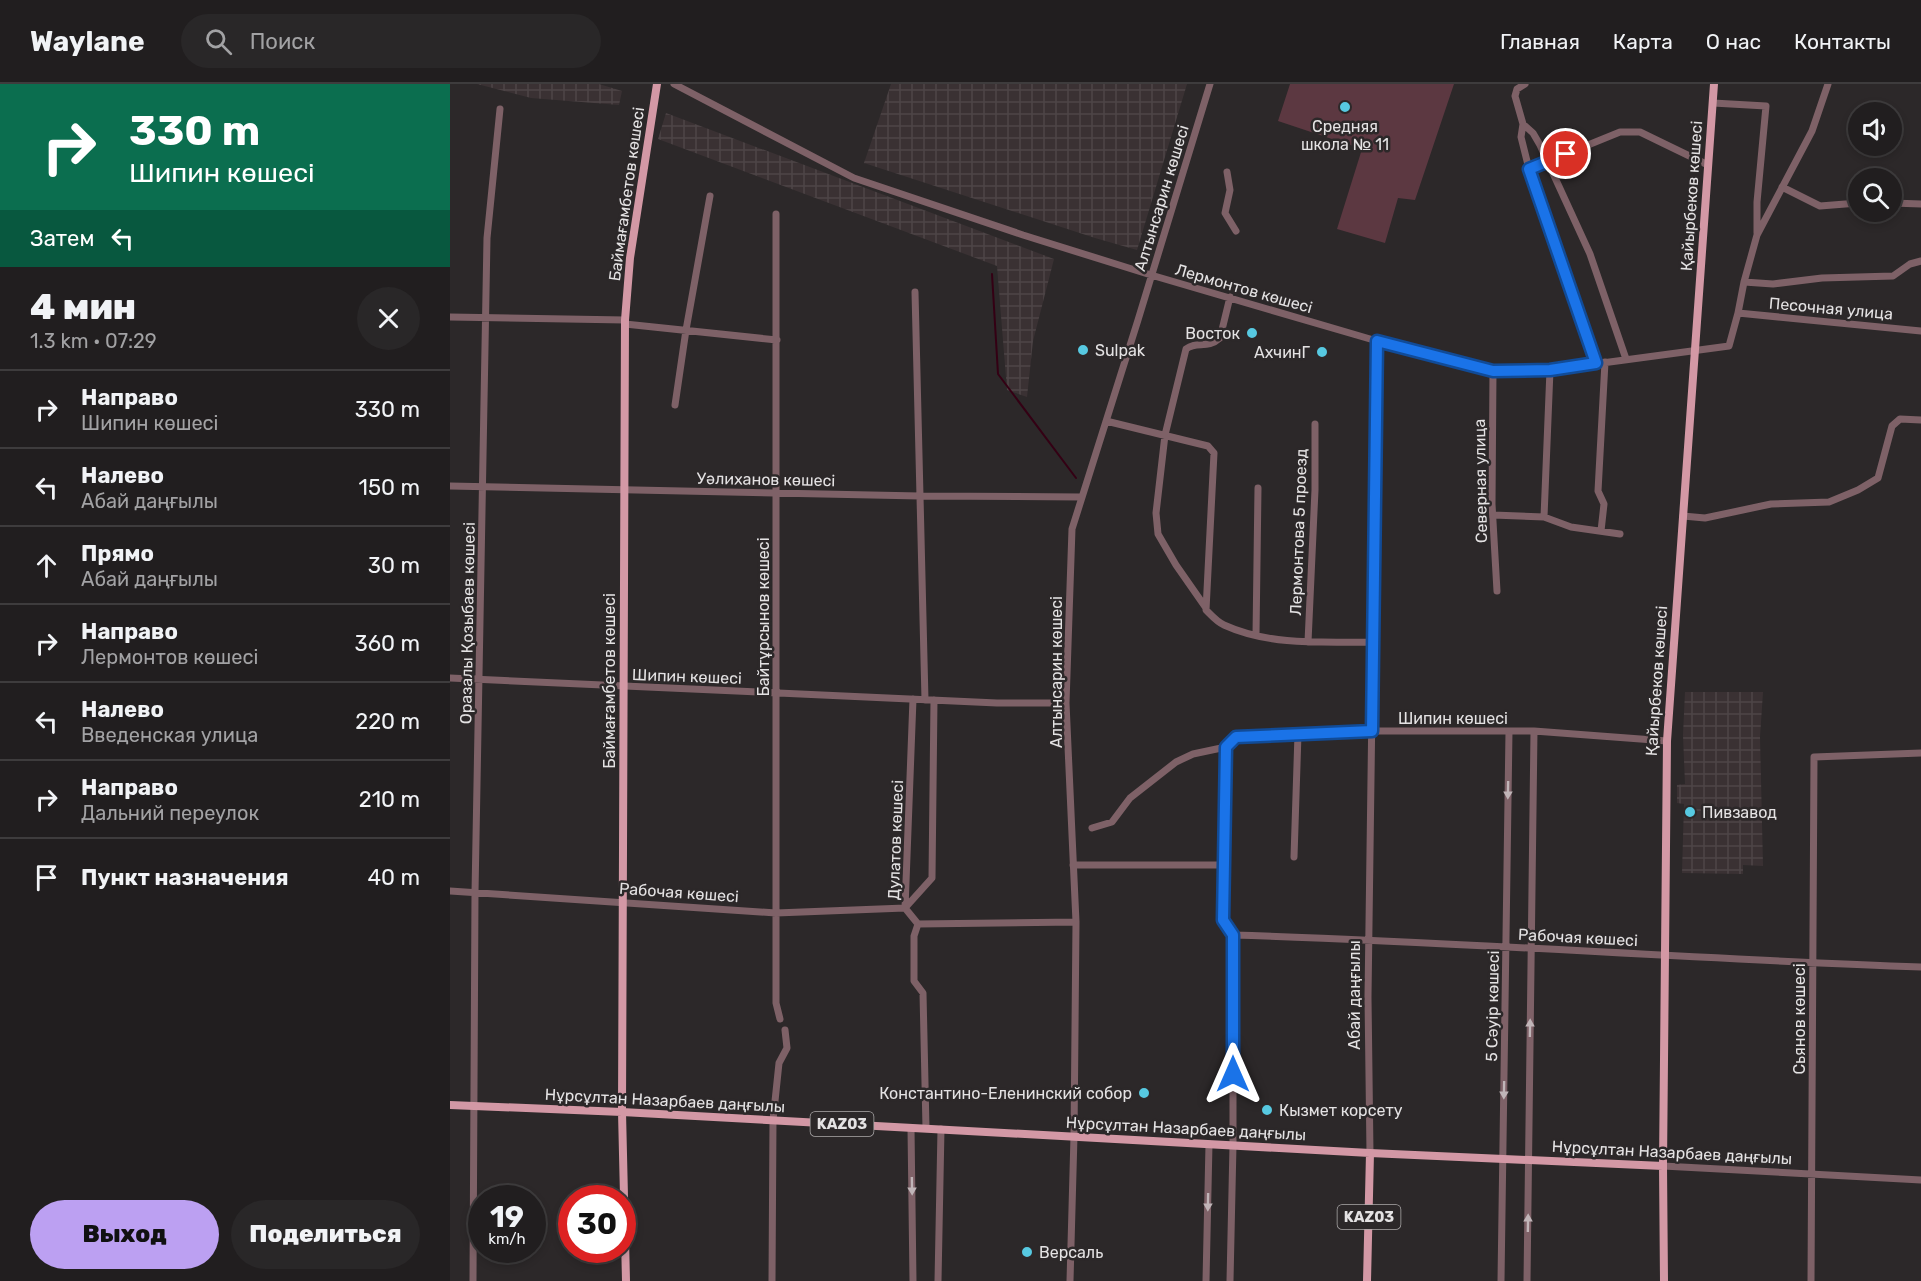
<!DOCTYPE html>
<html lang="ru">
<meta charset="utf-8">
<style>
body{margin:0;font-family:Rubik,sans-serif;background:#292728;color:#f1f3f6;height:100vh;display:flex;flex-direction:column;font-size:22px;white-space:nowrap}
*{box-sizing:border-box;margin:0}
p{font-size:20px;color:#a2a2a4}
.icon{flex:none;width:33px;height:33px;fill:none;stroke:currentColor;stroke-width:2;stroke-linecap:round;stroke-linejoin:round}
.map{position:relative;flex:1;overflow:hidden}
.panel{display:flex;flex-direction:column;background:#211e1f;width:450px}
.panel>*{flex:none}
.banner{background:#0b6e4f;color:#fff;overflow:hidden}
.fabs{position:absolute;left:1398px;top:18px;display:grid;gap:12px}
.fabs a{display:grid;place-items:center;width:54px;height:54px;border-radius:50%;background:#211e1f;box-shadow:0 3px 9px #0003,0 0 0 2px #3e3c3d;font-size:30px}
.speed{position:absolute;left:18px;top:1101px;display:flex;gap:12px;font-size:30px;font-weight:700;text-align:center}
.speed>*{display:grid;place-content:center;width:78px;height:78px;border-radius:50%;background:#211e1f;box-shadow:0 3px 9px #0003,0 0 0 2px #3e3c3d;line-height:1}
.speed small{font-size:15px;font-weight:400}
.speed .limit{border:9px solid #d22;background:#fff;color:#111}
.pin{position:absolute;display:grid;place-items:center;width:51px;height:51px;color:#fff;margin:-26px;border:3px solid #fff;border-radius:50%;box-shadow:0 2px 6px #0007}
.me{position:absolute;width:66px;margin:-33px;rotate:0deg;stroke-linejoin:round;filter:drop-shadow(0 0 4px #0008)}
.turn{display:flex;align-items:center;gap:21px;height:126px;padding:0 30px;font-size:27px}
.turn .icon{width:78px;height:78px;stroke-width:2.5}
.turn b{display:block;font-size:42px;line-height:51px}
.then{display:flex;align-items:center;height:57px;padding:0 30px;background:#0003;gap:12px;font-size:22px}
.round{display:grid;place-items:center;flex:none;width:63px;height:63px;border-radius:32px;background:#292728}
.overview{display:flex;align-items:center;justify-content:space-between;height:102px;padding:0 30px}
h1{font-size:36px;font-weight:800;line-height:45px}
.cta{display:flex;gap:12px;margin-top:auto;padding:12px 30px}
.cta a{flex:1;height:69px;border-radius:36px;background:#bca0f2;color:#111;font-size:24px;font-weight:800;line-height:69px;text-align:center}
.cta a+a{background:#292728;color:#f1f3f6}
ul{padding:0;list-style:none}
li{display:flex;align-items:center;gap:18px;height:78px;padding:0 30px;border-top:2px solid #3e3c3d}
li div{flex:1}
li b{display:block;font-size:22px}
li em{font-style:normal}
header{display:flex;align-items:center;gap:36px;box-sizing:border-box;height:84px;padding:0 30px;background:#211e1f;border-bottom:2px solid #3e3c3d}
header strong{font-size:28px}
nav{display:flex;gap:33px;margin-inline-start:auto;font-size:21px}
.search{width:420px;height:54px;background:#292728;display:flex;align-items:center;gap:15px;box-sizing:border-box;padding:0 21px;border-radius:33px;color:#a2a2a4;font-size:22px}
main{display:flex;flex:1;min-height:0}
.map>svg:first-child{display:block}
.industrial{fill:url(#industrial-grid)}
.green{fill:#5c3841}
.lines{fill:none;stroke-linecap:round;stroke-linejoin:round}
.stream{stroke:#340014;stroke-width:2}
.minor{stroke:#7e6167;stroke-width:7}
.major{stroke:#d398a5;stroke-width:8}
.oneway{fill:#c0b5b8}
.route-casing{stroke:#114b97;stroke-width:15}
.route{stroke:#1a73e8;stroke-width:10}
.poi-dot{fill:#57c9e1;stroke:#2c2829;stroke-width:2}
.labels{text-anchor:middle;stroke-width:5;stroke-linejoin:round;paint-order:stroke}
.shield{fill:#2c2829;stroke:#adaaab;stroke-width:1.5}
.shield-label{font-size:15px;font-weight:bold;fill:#e4e2e3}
.poi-label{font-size:16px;fill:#e4e2e3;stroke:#2c2829;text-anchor:start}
.street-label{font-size:16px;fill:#e4e2e3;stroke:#2c2829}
</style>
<header>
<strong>Waylane</strong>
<div class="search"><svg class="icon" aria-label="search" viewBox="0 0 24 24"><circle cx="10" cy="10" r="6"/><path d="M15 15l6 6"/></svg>Поиск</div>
<nav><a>Главная</a><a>Карта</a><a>О нас</a><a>Контакты</a></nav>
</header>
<main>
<section class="panel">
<div class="banner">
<div class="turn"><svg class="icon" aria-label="right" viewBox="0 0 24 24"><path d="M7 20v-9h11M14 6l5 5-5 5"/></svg><div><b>330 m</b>Шипин көшесі</div></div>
<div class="then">Затем<svg class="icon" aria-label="left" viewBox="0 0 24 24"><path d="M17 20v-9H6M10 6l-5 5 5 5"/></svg></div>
</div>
<div class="overview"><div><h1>4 мин</h1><p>1.3 km · 07:29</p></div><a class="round"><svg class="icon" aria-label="close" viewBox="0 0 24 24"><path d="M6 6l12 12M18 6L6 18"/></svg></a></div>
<ul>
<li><svg class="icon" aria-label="right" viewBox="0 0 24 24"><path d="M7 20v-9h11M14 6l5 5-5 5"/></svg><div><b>Направо</b><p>Шипин көшесі</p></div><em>330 m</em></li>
<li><svg class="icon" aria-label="left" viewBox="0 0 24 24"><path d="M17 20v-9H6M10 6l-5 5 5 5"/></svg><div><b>Налево</b><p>Абай даңғылы</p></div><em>150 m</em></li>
<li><svg class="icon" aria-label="ahead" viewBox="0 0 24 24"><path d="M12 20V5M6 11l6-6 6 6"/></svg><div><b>Прямо</b><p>Абай даңғылы</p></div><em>30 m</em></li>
<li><svg class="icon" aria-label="right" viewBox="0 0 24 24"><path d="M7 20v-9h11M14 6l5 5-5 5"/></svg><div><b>Направо</b><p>Лермонтов көшесі</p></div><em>360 m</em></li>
<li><svg class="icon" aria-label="left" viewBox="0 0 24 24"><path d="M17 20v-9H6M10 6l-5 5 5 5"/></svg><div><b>Налево</b><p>Введенская улица</p></div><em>220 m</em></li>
<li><svg class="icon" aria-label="right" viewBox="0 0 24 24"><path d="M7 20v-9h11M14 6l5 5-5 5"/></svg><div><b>Направо</b><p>Дальний переулок</p></div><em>210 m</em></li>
<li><svg class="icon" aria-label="arrive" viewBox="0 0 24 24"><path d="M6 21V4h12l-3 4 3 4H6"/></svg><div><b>Пункт назначения</b></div><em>40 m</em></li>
</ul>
<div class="cta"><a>Выход</a><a>Поделиться</a></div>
</section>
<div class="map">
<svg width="1471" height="1197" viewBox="0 0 1471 1197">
<defs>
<pattern id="industrial-grid" width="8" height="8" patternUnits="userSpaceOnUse" patternTransform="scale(1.5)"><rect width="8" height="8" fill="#3a3133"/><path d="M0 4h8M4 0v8" fill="none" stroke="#4d4547"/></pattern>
</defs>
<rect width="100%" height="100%" fill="#2c2829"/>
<path class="industrial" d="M27,0H149L172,7L169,21L81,14Z
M441,0H737L687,166L645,154L414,79Z
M216,29L604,175L583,257L577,313L557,306L547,182L208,55Z
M1235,608H1313L1310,653L1313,782L1293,781V790L1232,789L1234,720L1227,719V701L1235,700L1233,651Z"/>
<path class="green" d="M840,0H1004L965,116L948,114L935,159L887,145L912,65L828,37Z"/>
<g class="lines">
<path class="stream" d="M542,190L548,290L626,394"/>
<path class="minor" d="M224,0L404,94L573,151L701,191L927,257L1043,287L1100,286L1279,262L1288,229L1294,198L1307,151L1362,47L1378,0
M1075,0L1067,5L1065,12L1073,40L1083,49L1090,61L1140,170L1176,275
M1263,19L1316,22L1307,118V149
M1073,40L1071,53L1079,85L1146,279
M1079,85L1170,48H1190L1258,81
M777,88L780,106L775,129L786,147
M1332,103L1370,122L1408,119
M1442,119L1471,120
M326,130V919L330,935
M1294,198L1323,200L1372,194L1443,192L1460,180L1471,177
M465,208L475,616
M1288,229L1471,247
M0,233L175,236
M175,240L327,256
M1043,287L1042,420L1047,507
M225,321L236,246L260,112
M656,337L758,362L764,369L756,526C761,531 767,538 774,541C820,562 874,558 923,558
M0,402L470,412L632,413
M1043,431L1094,433L1121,443L1170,450
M1233,432L1255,434L1321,420L1379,418L1408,406L1428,394L1442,342L1450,335L1471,336
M1094,433L1100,286
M1151,447L1154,420L1148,407L1155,278
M756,524L726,481L708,450L706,429L715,351L736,265C747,256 757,266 770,254L780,213
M806,551L808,404
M858,558L865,406V340
M0,594L547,619H616
M776,663L773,836L783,851V1061L780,1197
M642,744L662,738L680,714L726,678L743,670L776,663L786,653L922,647H1084L1217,657
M844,773L848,650
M623,781H774
M0,807L326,829L455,824
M455,824L482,794L484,616
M455,824L463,615
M455,824L468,840
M468,840L464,852V897L473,909L476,1044
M468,840L626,838
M783,851C1012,858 1242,875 1471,883
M461,1044L463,1197
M920,1069L918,913L927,257
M1213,1082L1471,1096
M23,1197L25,809L37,154L50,25
M322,1197L323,1036L329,979L337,964L335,946
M488,1197L491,1045
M620,1197L624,1052L626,838L616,619L622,445L688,236L760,0
M756,1197L759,1060
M1051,1197L1059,647
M1077,1197L1084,647
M1361,1197L1364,673L1471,669"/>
<path class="major" d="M0,1021L172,1028L920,1069L1213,1082
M176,1197L172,1028L175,236L180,174L207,0
M917,1197L920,1069
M1214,1197L1213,1082L1217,657L1264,0"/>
</g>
<defs><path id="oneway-solid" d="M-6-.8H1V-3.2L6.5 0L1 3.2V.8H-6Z" transform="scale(1.5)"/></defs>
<g class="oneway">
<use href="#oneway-solid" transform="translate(1058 706) rotate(91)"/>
<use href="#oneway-solid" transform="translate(1080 944) rotate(-89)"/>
<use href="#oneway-solid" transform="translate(1054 1006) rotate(91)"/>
<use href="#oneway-solid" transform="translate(462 1102) rotate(89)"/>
<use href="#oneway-solid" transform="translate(758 1118) rotate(91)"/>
<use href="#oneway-solid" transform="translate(1078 1139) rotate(-89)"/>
</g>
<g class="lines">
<defs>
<path id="route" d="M783,990V851L773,836L776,663L786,653L922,647L927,257L1043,287L1100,286L1146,279L1079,85L1116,70"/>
</defs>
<use href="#route" class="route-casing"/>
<use href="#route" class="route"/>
</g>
<g class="poi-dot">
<circle cx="895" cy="23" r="6"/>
<circle cx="802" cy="249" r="6"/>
<circle cx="633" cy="266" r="6"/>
<circle cx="872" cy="268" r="6"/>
<circle cx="1240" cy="728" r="6"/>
<circle cx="694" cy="1009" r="6"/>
<circle cx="817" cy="1026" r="6"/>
<circle cx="577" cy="1168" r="6"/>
</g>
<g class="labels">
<g class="shield">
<rect x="360.5" y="1028" width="63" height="24" rx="4.5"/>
<rect x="887.5" y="1121" width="63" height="24" rx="4.5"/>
</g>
<g class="shield-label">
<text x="392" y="1045">KАZ03</text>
<text x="919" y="1138">KАZ03</text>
</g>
<g class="poi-label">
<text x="895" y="48" text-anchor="middle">Средняя<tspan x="895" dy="18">школа № 11</tspan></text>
<text x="790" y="255" text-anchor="end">Восток</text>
<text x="645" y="272">Sulpak</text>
<text x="860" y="274" text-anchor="end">АхчинГ</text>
<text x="1252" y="734">Пивзавод</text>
<text x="682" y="1015" text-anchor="end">Константино-Еленинский собор</text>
<text x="829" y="1032">Кызмет корсету</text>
<text x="589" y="1174">Версаль</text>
</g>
<g class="street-label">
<text transform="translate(176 110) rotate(-82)" y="6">Баймағамбетов көшесі</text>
<text transform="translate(1241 112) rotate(-86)" y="6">Қайырбеков көшесі</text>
<text transform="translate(711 114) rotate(-73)" y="6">Алтынсарин көшесі</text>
<text transform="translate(794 204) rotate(16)" y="6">Лермонтов көшесі</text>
<text transform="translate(1381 224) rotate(5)" y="6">Песочная улица</text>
<text transform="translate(316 395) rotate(1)" y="6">Уәлиханов көшесі</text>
<text transform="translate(1030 397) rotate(-91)" y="6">Северная улица</text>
<text transform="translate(848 448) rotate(-88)" y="6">Лермонтова 5 проезд</text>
<text transform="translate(313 533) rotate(-90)" y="6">Байтұрсынов көшесі</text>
<text transform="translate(17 539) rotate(-89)" y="6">Оразалы Қозыбаев көшесі</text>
<text transform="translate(606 588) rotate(-90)" y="6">Алтынсарин көшесі</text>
<text transform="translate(237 592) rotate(2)" y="6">Шипин көшесі</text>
<text transform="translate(159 597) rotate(-90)" y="6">Баймағамбетов көшесі</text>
<text transform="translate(1206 597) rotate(-86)" y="6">Қайырбеков көшесі</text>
<text x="1003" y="640">Шипин көшесі</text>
<text transform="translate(445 756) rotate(-88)" y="6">Дулатов көшесі</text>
<text transform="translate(229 808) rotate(4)" y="6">Рабочая көшесі</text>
<text transform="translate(1128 853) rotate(3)" y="6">Рабочая көшесі</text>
<text transform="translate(904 911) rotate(-90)" y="6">Абай даңғылы</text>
<text transform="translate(1042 922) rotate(-89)" y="6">5 Сәуір көшесі</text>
<text transform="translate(1349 935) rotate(-90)" y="6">Сьянов көшесі</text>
<text transform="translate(215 1016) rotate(3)" y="6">Нұрсұлтан Назарбаев даңғылы</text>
<text transform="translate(736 1044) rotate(3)" y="6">Нұрсұлтан Назарбаев даңғылы</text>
<text transform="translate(1222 1068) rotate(3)" y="6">Нұрсұлтан Назарбаев даңғылы</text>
</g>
</g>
</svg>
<div class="fabs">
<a><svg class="icon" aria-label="sound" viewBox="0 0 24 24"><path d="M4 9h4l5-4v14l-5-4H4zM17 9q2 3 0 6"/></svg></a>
<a><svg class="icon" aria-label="search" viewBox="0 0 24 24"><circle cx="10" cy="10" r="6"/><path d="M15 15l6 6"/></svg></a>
</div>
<div class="speed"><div>19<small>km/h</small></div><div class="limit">30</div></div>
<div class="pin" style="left:1116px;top:70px;background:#d93025"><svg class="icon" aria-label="arrive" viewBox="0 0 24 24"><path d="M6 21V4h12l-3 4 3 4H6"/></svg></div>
<svg class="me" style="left:783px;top:990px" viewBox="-20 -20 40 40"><path d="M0-17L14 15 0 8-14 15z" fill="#1a73e8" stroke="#fff" stroke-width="4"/></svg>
</div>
</main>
